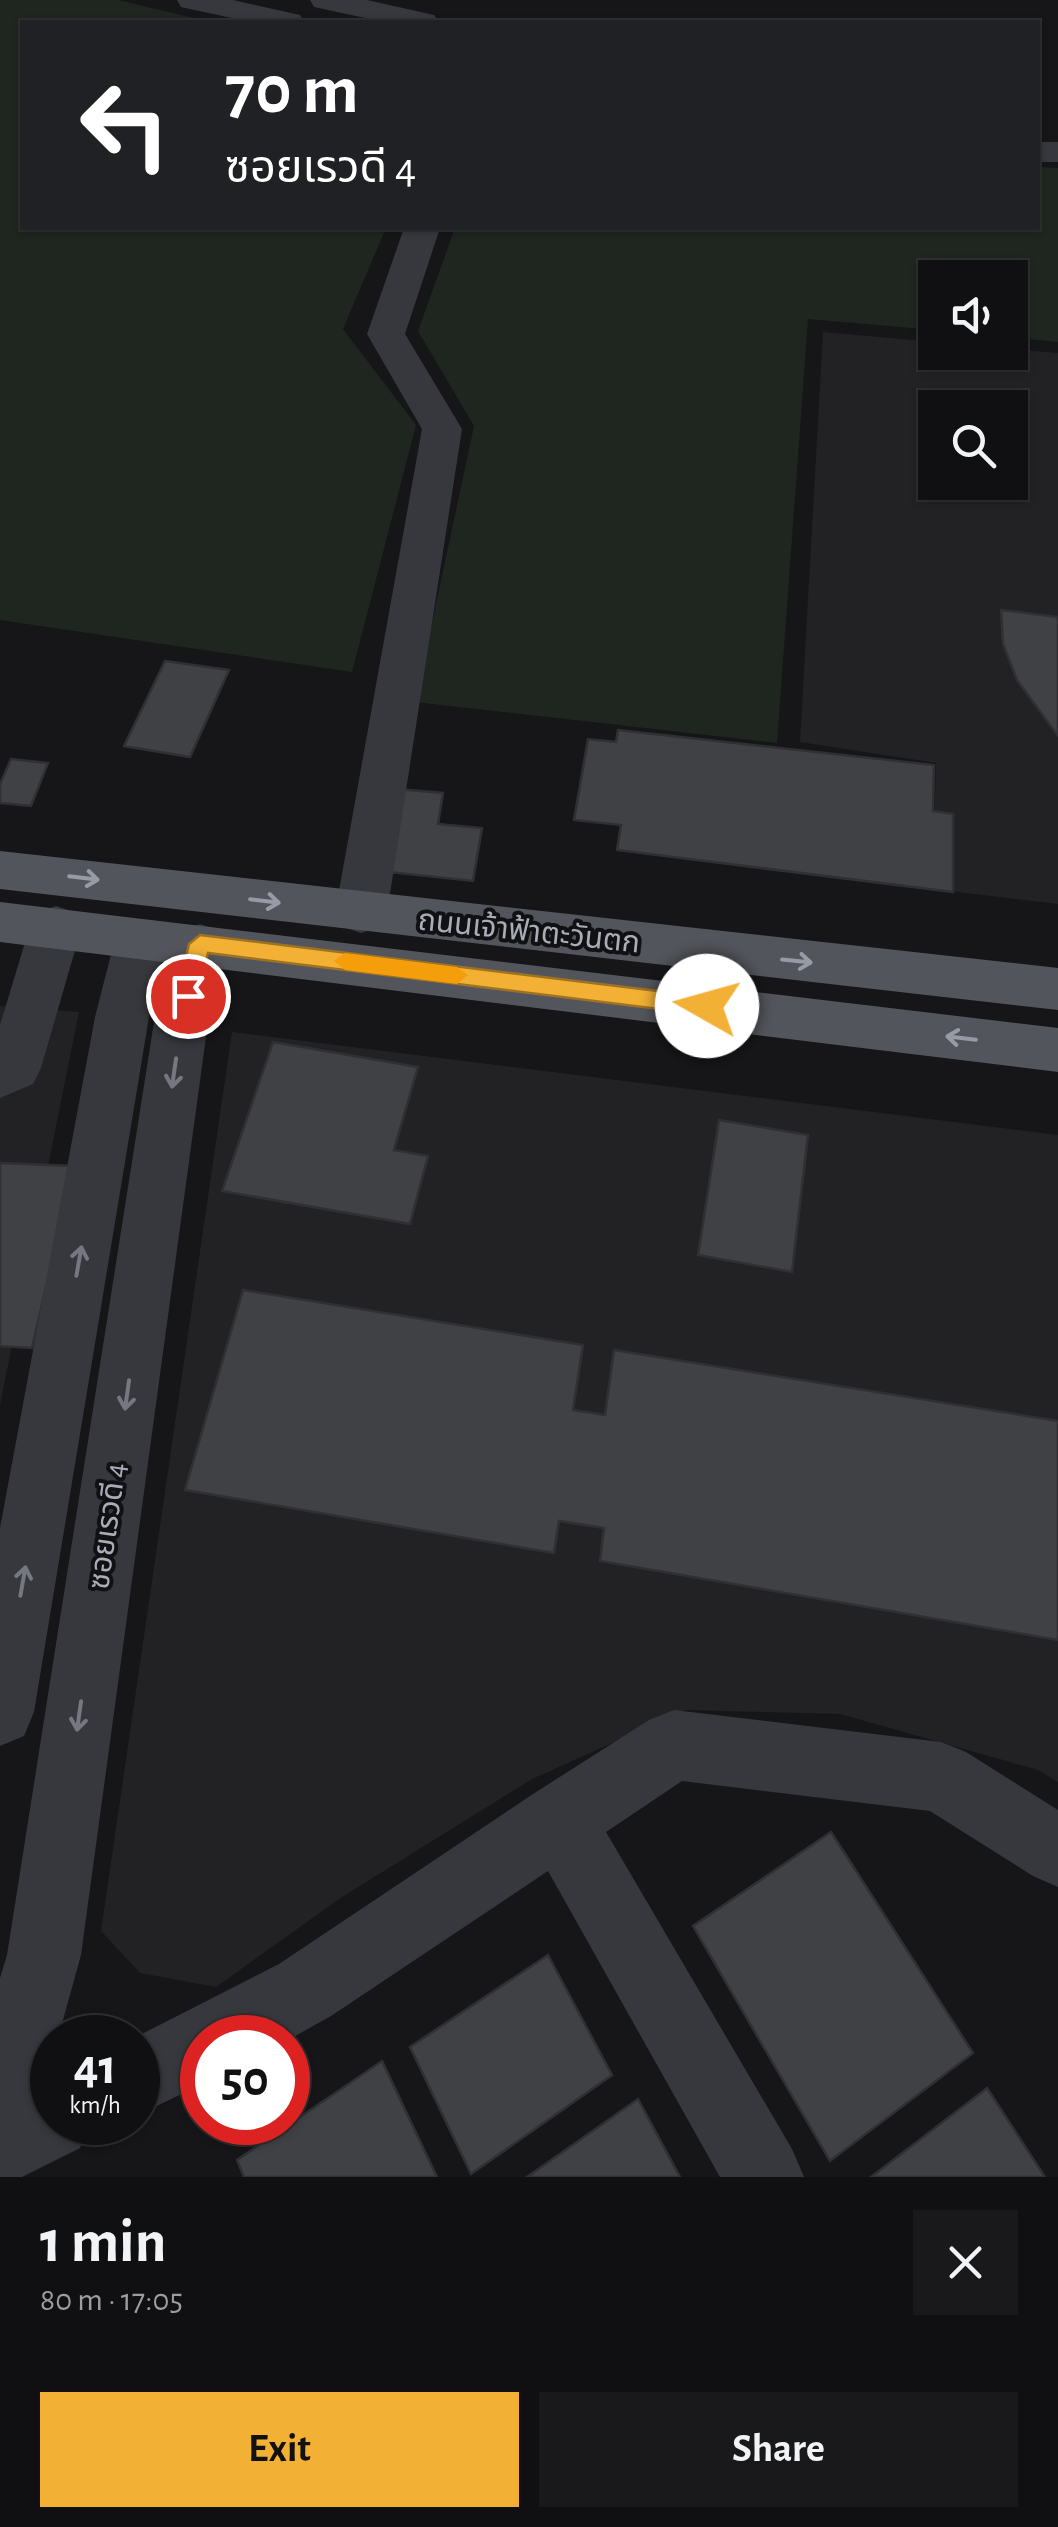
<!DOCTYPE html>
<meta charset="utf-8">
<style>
body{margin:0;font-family:"Alegreya Sans","Noto Sans Thai",sans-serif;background:#19191b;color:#f1f3f6;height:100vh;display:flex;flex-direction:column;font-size:38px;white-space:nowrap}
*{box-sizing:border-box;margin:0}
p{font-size:32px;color:#9c9d9f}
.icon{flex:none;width:55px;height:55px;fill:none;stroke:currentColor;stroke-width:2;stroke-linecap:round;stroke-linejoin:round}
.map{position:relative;height:2177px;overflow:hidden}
.side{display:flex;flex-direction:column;background:#101012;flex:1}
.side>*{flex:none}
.hud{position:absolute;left:20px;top:20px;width:1020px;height:210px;border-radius:0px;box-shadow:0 2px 8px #0004,0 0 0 2px #303032;background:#202124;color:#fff;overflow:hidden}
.tools{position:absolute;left:918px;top:260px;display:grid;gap:20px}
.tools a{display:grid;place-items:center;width:110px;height:110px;border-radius:0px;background:#101012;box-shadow:0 2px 8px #0004,0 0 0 2px #303032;font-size:50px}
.speed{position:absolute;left:30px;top:2015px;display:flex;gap:20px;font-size:50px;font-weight:700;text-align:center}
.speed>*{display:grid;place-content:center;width:130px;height:130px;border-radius:50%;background:#101012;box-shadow:0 2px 8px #0004,0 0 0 2px #303032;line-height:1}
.speed small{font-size:25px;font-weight:400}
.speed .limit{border:15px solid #d22;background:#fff;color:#111}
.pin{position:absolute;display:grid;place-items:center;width:85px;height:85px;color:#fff;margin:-42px;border:5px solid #fff;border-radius:50%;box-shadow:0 2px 10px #0007}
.me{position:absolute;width:110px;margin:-55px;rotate:277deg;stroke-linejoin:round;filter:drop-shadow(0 0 8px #0008)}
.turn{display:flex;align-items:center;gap:35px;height:210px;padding:0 40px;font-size:45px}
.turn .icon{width:130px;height:130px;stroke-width:2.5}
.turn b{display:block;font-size:70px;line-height:85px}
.round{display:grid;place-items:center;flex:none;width:105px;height:105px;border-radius:0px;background:#19191b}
.overview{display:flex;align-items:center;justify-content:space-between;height:170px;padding:0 40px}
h1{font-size:60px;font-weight:700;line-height:75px}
.button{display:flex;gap:20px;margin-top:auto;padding:20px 40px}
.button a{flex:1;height:115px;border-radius:0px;background:#f2b134;color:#111;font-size:40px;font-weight:700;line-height:115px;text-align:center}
.button a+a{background:#19191b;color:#f1f3f6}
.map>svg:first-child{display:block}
.built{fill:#222225;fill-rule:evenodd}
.green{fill:#1e261f}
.building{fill:#404145;stroke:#303034;stroke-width:2.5}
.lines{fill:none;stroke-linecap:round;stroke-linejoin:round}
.minor{fill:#37383d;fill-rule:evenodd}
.major{fill:#53555c;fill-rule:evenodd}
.oneway{stroke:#979ba6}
.oneway2{stroke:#757881}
.route{fill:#f2b134;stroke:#9d7322;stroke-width:2.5}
.slow{fill:#f59e0b}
.labels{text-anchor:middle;stroke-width:8;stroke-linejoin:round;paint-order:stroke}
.street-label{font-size:30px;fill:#a8adb8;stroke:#111113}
</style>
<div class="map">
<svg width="1058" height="2177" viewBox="0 0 1058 2177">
<rect width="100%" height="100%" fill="#161618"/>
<path class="built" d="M823,332L935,342V352H1010V349L1058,353V904L932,889L936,763L800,742ZM935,408H1010V482H935Z
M0,1006L79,1012L0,1405Z
M232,1032L1058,1135V1782L1038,1770L840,1714L686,1710L532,1779L342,1897L216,1987L140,1973L101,1931Z"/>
<path class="green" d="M0,0H118L211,22H22V228H386L343,329L416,425L352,672L0,620Z
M1038,167L1058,168V342L1010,337V278H935V330L808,319L777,743L415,702L474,426L418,331L455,228H1038Z"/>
<path class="building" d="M1001,610L1058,617V736L1017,680L1003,644Z
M165,661L229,670L190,757L124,746Z
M618,730L934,765L933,811L953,814V892L617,850L621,825L574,820L588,739L616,742Z
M11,759L48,763L31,806L0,803V784Z
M397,789L443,793L438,824L482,828L473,881L379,871Z
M273,1042L418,1067L394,1150L428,1156L410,1224L222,1191Z
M719,1120L808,1135L792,1272L698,1255Z
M0,1163L74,1166L32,1348L0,1346Z
M243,1290L583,1345L573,1410L605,1415L614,1350L1058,1421V1640L600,1561L604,1528L559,1521L554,1553L185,1490Z
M831,1832L973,2053L830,2161L693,1926Z
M548,1955L612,2075L471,2174L410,2047Z
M382,2061L437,2177H244L237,2160Z
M987,2088L1045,2177H871Z
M638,2099L680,2177H527Z"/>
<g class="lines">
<path class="minor" d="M177,0H233L300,15L305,22H250L181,7Z
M310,0H367L434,15L439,22H384L314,7Z
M1038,142H1058V162H1038Z
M404,228H440L405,334L462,429L387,913L379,927L361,933L343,927L335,913L422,429L367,334Z
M56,906L74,912L82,926L41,1068L33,1084L0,1098V1025L30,926L38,912Z
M141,919L159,925L167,939L149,1017L34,1712L24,1736L0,1746V1528L95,1017L115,939L123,925Z
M200,924L218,930L226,944L208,1022L81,1955L58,2038H52V2056L45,2084L52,2081V2122H90L80,2148L22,2177H0V1978L7,1955L154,1022L174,944L182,930Z
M674,1710L941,1742L966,1752L1058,1810V1887L1033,1876L930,1811L682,1781L606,1832L792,2149L804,2177H720L548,1871L331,2016L288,2040L202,2038V2084L138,2115V2038H134L279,1964L533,1794L649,1720Z"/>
<path class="major" d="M0,851L1058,968V1010L0,889Z
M0,902L1058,1028V1072L0,942Z"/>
</g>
<defs><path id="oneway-shaft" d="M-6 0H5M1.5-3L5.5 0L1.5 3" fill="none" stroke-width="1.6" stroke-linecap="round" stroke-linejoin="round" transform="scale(2.5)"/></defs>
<g class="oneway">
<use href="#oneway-shaft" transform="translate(84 878) rotate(7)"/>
<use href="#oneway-shaft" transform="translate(265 901) rotate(7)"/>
<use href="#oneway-shaft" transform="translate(797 961) rotate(6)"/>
<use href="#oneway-shaft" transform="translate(961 1038) rotate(-173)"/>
</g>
<g class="oneway2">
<use href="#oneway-shaft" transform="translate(174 1073) rotate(98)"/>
<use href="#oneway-shaft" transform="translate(79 1261) rotate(-80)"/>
<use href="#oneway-shaft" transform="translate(127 1395) rotate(98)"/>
<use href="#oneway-shaft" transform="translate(23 1581) rotate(-80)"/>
<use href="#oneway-shaft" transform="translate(79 1716) rotate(98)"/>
</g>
<path class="route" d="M200,935L707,997L718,1006L707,1015L208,953L198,996L188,1005L177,996L189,944Z"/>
<path class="slow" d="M345,953L457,967L468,975L457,984L345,970L334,961Z"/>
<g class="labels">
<g class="street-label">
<text transform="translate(529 931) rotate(6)" y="10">ถนนเจ้าฟ้าตะวันตก</text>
<text transform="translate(107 1526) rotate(-82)" y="10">ซอยเรวดี 4</text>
</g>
</g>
</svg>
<div class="tools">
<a><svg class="icon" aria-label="sound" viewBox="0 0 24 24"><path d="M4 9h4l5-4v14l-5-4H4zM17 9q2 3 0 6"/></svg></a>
<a><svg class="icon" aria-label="search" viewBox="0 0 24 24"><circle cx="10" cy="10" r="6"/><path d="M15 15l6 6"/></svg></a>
</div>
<div class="speed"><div>41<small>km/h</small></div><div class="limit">50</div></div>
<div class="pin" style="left:188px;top:996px;background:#d93025"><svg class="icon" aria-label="arrive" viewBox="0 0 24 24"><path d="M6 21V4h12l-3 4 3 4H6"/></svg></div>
<svg class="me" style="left:707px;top:1006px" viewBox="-20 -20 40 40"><circle r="19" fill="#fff"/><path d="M0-13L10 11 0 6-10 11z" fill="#f2b134"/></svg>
<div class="hud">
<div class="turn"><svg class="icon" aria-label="left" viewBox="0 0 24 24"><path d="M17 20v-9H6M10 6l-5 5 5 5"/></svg><div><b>70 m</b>ซอยเรวดี 4</div></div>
</div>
</div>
<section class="side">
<div class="overview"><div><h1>1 min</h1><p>80 m · 17:05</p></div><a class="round"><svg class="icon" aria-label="close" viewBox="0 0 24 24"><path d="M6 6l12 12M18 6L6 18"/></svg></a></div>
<div class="button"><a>Exit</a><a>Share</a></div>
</section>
